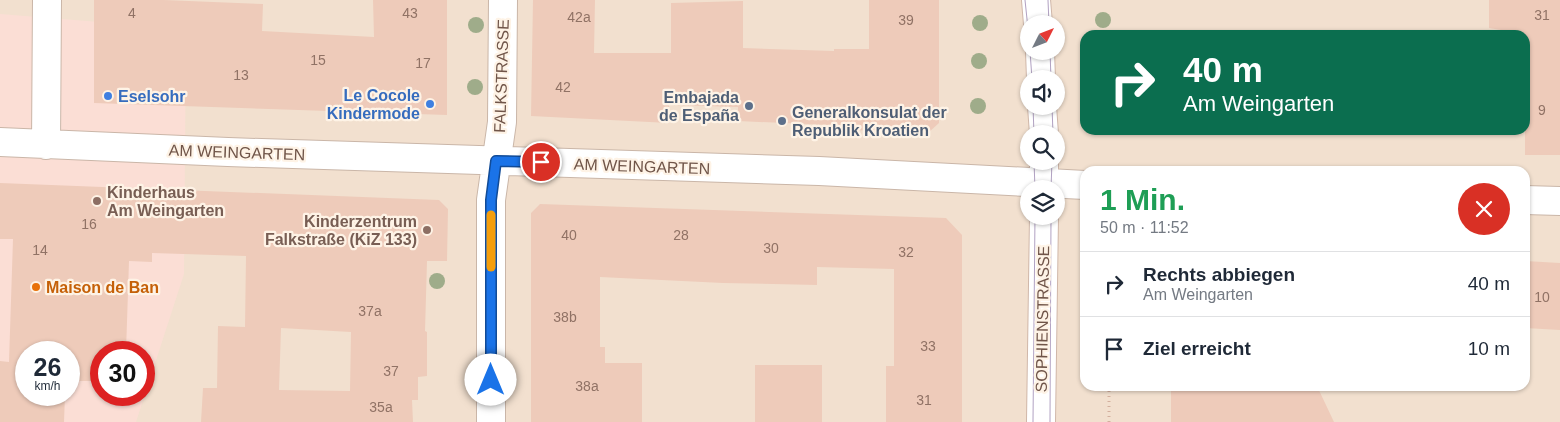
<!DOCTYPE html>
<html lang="de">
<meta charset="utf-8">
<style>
body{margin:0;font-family:Arial,sans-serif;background:#f6f6f7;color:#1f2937;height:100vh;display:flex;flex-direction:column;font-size:19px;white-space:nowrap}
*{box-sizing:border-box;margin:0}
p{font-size:16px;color:#747a83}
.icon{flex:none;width:28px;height:28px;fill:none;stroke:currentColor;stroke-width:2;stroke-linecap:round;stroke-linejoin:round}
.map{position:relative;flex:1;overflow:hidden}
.sheet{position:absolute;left:1080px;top:166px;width:450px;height:225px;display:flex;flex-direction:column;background:#fff;border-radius:15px;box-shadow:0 1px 4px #0004}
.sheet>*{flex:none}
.guide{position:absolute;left:1080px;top:30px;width:450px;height:105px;border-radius:15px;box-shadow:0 1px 4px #0004;background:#0b6e4f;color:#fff;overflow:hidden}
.needle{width:32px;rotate:48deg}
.controls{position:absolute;left:1020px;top:15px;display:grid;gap:10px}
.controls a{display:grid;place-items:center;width:45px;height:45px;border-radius:50%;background:#fff;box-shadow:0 1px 4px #0004;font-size:25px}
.speed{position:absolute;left:15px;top:341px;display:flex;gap:10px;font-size:25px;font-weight:700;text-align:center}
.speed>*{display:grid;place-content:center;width:65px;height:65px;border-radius:50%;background:#fff;box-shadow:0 1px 4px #0004;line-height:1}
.speed small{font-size:12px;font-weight:400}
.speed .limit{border:8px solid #d22;background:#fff;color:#111}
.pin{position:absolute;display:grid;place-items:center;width:42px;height:42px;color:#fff;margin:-21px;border:2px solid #fff;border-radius:50%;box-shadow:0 1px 5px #0007}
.me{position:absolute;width:55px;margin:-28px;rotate:0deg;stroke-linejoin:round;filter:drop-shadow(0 0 4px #0008)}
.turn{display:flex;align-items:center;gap:18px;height:105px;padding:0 20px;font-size:22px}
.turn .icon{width:65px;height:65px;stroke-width:2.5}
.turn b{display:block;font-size:35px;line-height:42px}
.round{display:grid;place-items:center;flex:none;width:52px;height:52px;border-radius:26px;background:#f6f6f7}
.summary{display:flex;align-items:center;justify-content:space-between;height:85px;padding:0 20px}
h1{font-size:30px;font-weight:700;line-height:38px;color:#1e9e55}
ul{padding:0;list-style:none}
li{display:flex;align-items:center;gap:15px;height:65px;padding:0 20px;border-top:1px solid #e0e1e3}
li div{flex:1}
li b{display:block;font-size:19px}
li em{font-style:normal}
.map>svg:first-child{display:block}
.residential{fill:#f2e0cf;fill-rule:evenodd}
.commercial{fill:#fbded5;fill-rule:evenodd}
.building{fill:#eecbba;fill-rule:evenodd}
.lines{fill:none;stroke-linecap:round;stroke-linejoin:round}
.street-casing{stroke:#cab6a8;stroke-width:30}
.secondary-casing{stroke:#d0b7a9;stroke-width:30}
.path{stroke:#d3af9e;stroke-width:3;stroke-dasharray:1 4;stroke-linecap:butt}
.street{stroke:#fff;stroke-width:28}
.secondary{stroke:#fff;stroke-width:28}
.tram{stroke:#b1a1c2;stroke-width:1}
.tree{fill:#9fac8a}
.route-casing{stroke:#114b97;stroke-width:12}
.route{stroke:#1a73e8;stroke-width:9}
.slow{stroke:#f59e0b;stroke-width:9}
.shop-dot{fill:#3f7fe0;stroke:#fef3e6;stroke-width:2}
.service-dot{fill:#5c6f8a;stroke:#fef3e6;stroke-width:2}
.education-dot{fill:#8d6e63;stroke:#fef3e6;stroke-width:2}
.food-dot{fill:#e8710a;stroke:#fef3e6;stroke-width:2}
.labels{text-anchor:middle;stroke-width:4.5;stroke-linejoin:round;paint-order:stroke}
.number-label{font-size:14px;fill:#907265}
.street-label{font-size:16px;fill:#705549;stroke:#fef3e6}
.shop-label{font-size:16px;font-weight:bold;fill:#366cbe;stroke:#fef3e6;text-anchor:end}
.service-label{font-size:16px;font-weight:bold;fill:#4e5e75;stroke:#fef3e6;text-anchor:end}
.education-label{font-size:16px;font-weight:bold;fill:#785e54;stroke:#fef3e6;text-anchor:start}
.food-label{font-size:16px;font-weight:bold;fill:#c56008;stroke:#fef3e6;text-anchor:start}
</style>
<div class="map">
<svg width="1560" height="422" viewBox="0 0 1560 422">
<rect width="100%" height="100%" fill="#fbefe1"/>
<path class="residential" d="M0,0H1560V422H0ZM1029,24H1056V51H1029ZM1085,35H1525V130H1085ZM1029,79H1056V106H1029ZM1029,134H1056V161H1029ZM1085,171H1525V386H1085ZM1029,189H1056V216H1029ZM26,352H69V395H26ZM101,352H144V395H101Z"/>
<path class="commercial" d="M0,14L186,29L184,274L136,422H0ZM26,352H69V395H26ZM101,352H144V395H101Z"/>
<path class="building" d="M94,0H164L263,4L262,31L374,37L373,0H447V115L94,103Z
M533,0H595L594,53H671V3L743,1V48L834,51V49H869V0H939V123L928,133L853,130V126L738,121V107L669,105V123L531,116Z
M1489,0H1560V155H1525V34L1489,28Z
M0,183L439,200L448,209L447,261H427L425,331L427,332V376L418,377V400H412L413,422H201L203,388H217L218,326L245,327L246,256L152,253V262L129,261L126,352H101V381H69V352H26V395H65L64,422H0V361L9,362L13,239H0ZM281,328L351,332L350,391L279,390Z
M540,204L946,218L962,235V422H886V366H894V269L817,267V285L723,283L600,277V347H605V363H642V422H531V213Z
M1525,261L1560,263V330L1525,328Z
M755,365H822V422H755Z
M1171,386H1317L1334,422H1171Z"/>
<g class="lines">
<defs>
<path id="street" d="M0,142L228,152L819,171L1085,185
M46,145L47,0
M1525,200L1560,201
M491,422V200L502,122L503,0"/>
<path id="secondary" d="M1036,0L1038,24
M1040,51L1041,79
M1042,106L1044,134
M1044,161V189
M1041,422L1044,216"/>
</defs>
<use href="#street" class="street-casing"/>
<use href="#secondary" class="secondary-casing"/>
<path class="path" d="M1109,422V386"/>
<use href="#street" class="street"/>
<use href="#secondary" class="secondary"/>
<path class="tram" d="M1025,0L1029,38
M1048,0L1049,24
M1030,51L1032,79
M1050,51L1051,79
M1033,106L1034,134
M1052,106L1053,134
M1034,161L1035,189
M1051,189L1052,161
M1033,422L1035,216
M1050,422L1051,216"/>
</g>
<g class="tree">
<circle cx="1103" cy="20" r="8"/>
<circle cx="980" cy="23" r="8"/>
<circle cx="476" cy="25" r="8"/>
<circle cx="979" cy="61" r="8"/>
<circle cx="475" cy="87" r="8"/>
<circle cx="978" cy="106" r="8"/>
<circle cx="437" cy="281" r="8"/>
</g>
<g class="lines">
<defs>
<path id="route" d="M491,380V200L496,161L541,162"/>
</defs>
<use href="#route" class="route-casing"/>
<use href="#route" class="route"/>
<path class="slow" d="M491,267V215"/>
</g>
<g class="shop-dot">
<circle cx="108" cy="96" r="5"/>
<circle cx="430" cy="104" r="5"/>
</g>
<g class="service-dot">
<circle cx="749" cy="106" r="5"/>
<circle cx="782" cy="121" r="5"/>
</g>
<g class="education-dot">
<circle cx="97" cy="201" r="5"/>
<circle cx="427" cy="230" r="5"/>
</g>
<circle class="food-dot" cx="36" cy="287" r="5"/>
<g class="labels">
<g class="number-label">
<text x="132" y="18">4</text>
<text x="410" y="18">43</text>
<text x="1542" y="20">31</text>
<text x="579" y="22">42a</text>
<text x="906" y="25">39</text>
<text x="318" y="65">15</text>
<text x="423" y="68">17</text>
<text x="241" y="80">13</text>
<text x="563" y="92">42</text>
<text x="1542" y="115">9</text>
<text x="89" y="229">16</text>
<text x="569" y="240">40</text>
<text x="681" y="240">28</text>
<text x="771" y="253">30</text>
<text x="40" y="255">14</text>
<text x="906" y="257">32</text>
<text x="1542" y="302">10</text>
<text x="370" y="316">37a</text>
<text x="565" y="322">38b</text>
<text x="928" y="351">33</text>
<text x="391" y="376">37</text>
<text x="587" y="391">38a</text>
<text x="924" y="405">31</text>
<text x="381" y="412">35a</text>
</g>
<g class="street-label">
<text transform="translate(501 76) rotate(-88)" y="6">FALKSTRASSE</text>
<text transform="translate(237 152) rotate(2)" y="6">AM WEINGARTEN</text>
<text transform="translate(642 166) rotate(2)" y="6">AM WEINGARTEN</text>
<text transform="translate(1042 319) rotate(-89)" y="6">SOPHIENSTRASSE</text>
</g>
<g class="shop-label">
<text x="420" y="101">Le Cocole<tspan x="420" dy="18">Kindermode</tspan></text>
<text x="118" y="102" text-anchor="start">Eselsohr</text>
</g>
<g class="service-label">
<text x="739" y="103">Embajada<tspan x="739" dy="18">de España</tspan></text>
<text x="792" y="118" text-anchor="start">Generalkonsulat der<tspan x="792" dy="18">Republik Kroatien</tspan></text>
</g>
<g class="education-label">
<text x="107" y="198">Kinderhaus<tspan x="107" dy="18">Am Weingarten</tspan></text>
<text x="417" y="227" text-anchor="end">Kinderzentrum<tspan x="417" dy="18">Falkstraße (KiZ 133)</tspan></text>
</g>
<g class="food-label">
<text x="46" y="293">Maison de Ban</text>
</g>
</g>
</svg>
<div class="controls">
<a><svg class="needle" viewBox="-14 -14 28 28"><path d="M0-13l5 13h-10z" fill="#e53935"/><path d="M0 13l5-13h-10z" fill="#747a83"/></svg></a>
<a><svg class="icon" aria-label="sound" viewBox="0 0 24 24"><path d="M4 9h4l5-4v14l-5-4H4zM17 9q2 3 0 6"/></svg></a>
<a><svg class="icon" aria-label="search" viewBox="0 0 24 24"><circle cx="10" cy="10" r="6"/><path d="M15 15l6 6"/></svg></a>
<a><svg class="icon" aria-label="layers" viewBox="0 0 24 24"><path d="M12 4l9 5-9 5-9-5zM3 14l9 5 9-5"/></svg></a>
</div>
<div class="speed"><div>26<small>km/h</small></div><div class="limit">30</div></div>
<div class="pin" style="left:541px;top:162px;background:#d93025"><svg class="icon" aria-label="arrive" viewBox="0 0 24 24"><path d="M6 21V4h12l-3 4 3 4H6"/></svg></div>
<svg class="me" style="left:491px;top:380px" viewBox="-20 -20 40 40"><circle r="19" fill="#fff"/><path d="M0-13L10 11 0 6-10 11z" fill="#1a73e8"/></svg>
<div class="guide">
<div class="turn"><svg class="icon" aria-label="right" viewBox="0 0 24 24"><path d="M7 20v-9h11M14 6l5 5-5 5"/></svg><div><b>40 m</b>Am Weingarten</div></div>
</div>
<section class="sheet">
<div class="summary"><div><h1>1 Min.</h1><p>50 m · 11:52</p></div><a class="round" style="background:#d93025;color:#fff"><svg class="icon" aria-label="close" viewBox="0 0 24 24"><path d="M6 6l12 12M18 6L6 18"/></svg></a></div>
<ul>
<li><svg class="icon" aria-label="right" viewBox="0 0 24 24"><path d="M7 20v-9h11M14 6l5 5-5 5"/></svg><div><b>Rechts abbiegen</b><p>Am Weingarten</p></div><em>40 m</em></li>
<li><svg class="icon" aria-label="arrive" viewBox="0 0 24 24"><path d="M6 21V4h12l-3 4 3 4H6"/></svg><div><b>Ziel erreicht</b></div><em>10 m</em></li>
</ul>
</section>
</div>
